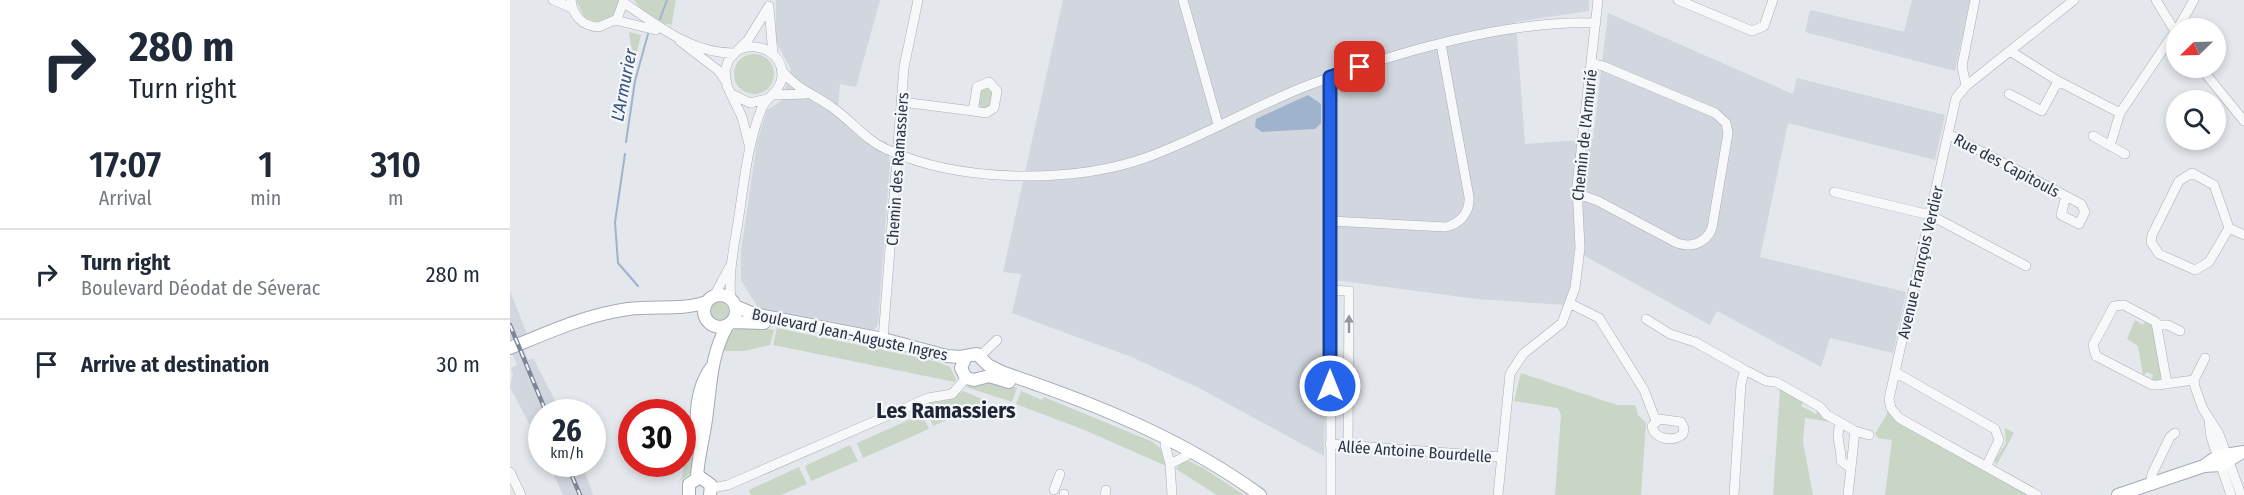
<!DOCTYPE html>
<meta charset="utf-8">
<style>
body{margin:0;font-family:"Fira Sans Condensed",sans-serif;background:#f6f6f7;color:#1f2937;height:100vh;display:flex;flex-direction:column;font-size:22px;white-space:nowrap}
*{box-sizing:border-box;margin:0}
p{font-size:20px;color:#747a83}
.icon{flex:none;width:33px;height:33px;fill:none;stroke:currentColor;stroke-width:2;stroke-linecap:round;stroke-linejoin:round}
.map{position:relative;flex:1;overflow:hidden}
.details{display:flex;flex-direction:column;background:#fff;width:510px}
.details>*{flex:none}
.hud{background:#fff;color:#1f2937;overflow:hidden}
.needle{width:39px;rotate:247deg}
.buttons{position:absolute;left:1656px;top:18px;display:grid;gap:12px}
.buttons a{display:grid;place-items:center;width:60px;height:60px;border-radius:50%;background:#fff;box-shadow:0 3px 9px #0003;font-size:30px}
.speed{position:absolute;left:18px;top:399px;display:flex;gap:12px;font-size:30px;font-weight:700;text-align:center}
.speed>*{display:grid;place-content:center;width:78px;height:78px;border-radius:50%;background:#fff;box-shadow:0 3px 9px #0003;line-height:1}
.speed small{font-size:15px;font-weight:400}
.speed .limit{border:9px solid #d22;background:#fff;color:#111}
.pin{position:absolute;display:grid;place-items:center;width:51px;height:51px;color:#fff;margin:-26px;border-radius:12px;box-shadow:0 3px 9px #0006}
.me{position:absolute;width:66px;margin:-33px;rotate:0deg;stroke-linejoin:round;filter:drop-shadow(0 0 4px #0008)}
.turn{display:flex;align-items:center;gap:21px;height:126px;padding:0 30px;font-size:27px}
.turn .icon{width:78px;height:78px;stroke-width:2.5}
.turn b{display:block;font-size:42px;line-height:51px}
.eta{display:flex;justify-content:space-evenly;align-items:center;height:102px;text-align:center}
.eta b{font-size:36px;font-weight:600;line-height:42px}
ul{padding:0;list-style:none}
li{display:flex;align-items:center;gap:18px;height:90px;padding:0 30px;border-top:2px solid #e0e1e3}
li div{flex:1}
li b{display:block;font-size:22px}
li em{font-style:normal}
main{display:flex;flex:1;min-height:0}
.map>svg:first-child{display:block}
.built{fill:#d2d6de}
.green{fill:#c9d6c5}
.water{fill:#9fb4cc}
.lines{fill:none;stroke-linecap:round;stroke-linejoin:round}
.stream{stroke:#9fb4cc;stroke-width:2}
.minor-casing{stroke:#a9aeb7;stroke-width:10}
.major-casing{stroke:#a3abb8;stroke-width:14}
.minor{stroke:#f7f8fa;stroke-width:9}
.major{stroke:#fff;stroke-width:12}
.rail-casing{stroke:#7d8696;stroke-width:4.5}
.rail{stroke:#f4f6f9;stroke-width:2;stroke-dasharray:7;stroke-linecap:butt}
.oneway{fill:#9196a0}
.route-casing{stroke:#184099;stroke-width:15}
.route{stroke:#2563eb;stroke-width:10}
.labels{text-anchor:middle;stroke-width:4.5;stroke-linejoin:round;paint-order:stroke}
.street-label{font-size:16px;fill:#2b3445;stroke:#f4f6f9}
.water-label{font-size:18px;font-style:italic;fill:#34527a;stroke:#f4f6f9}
.district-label{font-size:22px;font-weight:bold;fill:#1d2536;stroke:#f4f6f9}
</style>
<main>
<section class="details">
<div class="hud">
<div class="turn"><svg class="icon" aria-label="right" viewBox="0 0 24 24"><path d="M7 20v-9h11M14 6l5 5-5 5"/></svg><div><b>280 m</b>Turn right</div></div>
</div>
<div class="eta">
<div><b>17:07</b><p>Arrival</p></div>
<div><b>1</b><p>min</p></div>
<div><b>310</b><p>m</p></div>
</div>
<ul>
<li><svg class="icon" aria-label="right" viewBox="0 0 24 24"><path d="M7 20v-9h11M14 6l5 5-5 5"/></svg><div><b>Turn right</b><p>Boulevard Déodat de Séverac</p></div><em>280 m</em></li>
<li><svg class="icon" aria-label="arrive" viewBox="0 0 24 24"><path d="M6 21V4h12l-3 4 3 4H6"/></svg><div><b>Arrive at destination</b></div><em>30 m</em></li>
</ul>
</section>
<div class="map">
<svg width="1734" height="495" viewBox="0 0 1734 495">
<rect width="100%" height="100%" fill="#e4e7ec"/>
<path class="built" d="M266,0H370L346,87L330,84L328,106L365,139L377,142L380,164L368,324L364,331L358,332L250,311L231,280V251L247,142L257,110L271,101L281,69L266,42Z
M553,0H1079V11L1006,22L1015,144L1083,139L1098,13L1283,94L1287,78L1435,115L1425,160L1278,123L1250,257L1396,292L1383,353L1320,338L1311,367L1207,311L1200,325L1064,250L1062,278L1055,305L967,299L817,279L814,456L693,390L624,358L502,313L511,274L493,272Z
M1402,0H1460L1445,71L1295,32L1300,10L1394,32Z
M0,291L17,334L9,338L18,360L23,358L51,412H32L31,446L0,387L3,374L1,368L7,365L0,348Z
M39,464H72L83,495H53Z"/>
<path class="green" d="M66,0H109V1L104,15L87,22L74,17Z
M124,0H166L161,27L160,24H155L130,8Z
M119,32L131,35L124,65Z
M224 74a20 20 0 1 1 40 0a20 20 0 1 1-40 0Z
M476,85L485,94L481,95L480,101L482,103L477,110L470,108L468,101L471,100L469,92Z
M199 312a10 10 0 1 1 20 0a10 10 0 1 1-20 0Z
M1625,320L1633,325L1636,320L1642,323L1652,376L1648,381L1642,380L1643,375L1637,372L1633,376L1628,346L1617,339Z
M236,325L264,330L260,345L234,351H213L219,332Z
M267,328L424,361L440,367L446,379L445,382L263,345Z
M1011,373L1107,405H1125L1128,415L1136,423L1131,495H1045L1051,415L1048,408L1004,401Z
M187,378L185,445L181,473L168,482L172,477Z
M481,380L507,388L502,402L456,387Z
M1270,390L1293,402L1291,406L1306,414L1308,411L1312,418L1321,422L1295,418L1293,442L1303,495H1263Z
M453,391L480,402L423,426L418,413L421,411L418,403L439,400Z
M511,391L532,400L534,397L643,442L653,451L656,466L577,431L506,404Z
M1377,409L1385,419L1518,495H1375L1382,440L1368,438L1365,434L1377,414Z
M412,414L419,429L353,458L347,443Z
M1495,428L1504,433L1486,466L1485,460L1496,443Z
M340,445L348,461L301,481L295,466Z
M679,461L695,469L734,495H707L666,469L671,463Z
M289,467L297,484L271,495H241L239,490Z"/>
<path class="water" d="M798,95L811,104V123L805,129L752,132L745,127L746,119Z"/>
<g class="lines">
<path class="stream" d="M150,19L157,0
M116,142L125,81L138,34
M115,154L105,222L108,263L128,286"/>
<defs>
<path id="minor" d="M43,0L62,8
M61,0C63,16 72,26 89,27L107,19L114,0
M673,0L708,124
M1168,0L1242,31L1254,26L1263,0
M1646,0L1666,33
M114,3C148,25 181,54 225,53
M259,8L263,54
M105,20L146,30
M1668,28L1684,0
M170,41L209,71L215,80
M1500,51L1548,81L1610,113L1666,30
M1691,68L1734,121
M272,71C288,90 304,94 323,108C342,121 354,139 376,149C449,183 563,184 638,157C693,137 744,106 799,85C883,53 996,20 1086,23
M820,77L821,495
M479,82L487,91L484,108L476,113L463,111L467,87Z
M1456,86L1452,66L1465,0
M1499,94L1532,111L1548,81
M224,95L240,103L257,99
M264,95L296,94
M392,102L463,111
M1438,134L1571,204L1575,212L1569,224L1551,215L1556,196
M1583,136L1615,154
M239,144L232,117L217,86L215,71L219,59L238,40L259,6
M1600,146L1610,113
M1682,173L1704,185L1719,228L1699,262L1685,270L1649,254L1641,242L1642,235L1669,181Z
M1324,192L1420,215L1516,266
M1066,193L1088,201L1167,243C1182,248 1196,243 1202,228L1218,133L1216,123L1205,113L1093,66L1081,63
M820,221L936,227C951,223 960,212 959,197L931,44
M1719,228L1734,235
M820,290L839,291L838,446
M204,296L219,268
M221,300C218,274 224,247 228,222C234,184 237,146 251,110C256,96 271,92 272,76C273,53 249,42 230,49
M1061,304L1089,318L1134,390L1146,421
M1136,319L1160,334L1185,342L1235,370
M1647,325H1658L1670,331
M373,339L394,67L408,0
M470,356L487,340
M1695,358L1684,380L1685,387L1693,409L1709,434L1731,495
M1385,372L1485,429L1489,440L1477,465
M1657,384L1646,322L1614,305L1604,306L1583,345L1586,356L1642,385H1647L1684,380
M1149,419L1171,422L1174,428L1173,434C1164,442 1144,440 1142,426Z
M1699,420L1701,437L1721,495
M1331,423C1324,437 1332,447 1331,461L1341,468
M1345,431L1359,435
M820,444L991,457
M655,445L660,464L662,495
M660,464L676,456
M0,472L11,495
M1643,483L1641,477L1643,472L1660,437L1665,433
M202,488L218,485L418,398L442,394L456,378
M544,490L550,474
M554,495V494
M595,495L596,490
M988,495L1000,374L1013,354L1052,323L1065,288L1070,248L1067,186L1088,0
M1224,495L1231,384L1235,370L1256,381L1266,382L1310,407L1317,415L1345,431L1338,495
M1527,495L1389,418L1381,408L1379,399L1446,98L1456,86L1564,0"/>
<path id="major" d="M194 311a16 16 0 1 1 32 0a16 16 0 1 1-32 0Z
M225,306L244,314L373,339L437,356L450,357L467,354L478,365L494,373C584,403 673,439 750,495
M222,322L254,323
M0,348C39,332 76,315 118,309C143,305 172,311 196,302
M456,356L451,368L456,378L464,380L479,376L499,382
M188,441C185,417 186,389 201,368
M1694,466L1711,465L1731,453
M187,477C188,459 192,444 195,426C201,391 199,358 217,326
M179,495V484L190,477L201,485L200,495
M1608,495L1694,466L1708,456L1734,452"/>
</defs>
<use href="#minor" class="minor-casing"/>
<use href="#major" class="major-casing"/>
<use href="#minor" class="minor"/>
<use href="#major" class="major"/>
<defs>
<path id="rail" d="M0,325L36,412
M57,464L70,495"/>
</defs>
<use href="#rail" class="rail-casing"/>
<use href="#rail" class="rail"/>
</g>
<defs><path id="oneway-solid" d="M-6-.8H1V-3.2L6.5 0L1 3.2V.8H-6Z" transform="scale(1.5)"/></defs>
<use class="oneway" href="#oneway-solid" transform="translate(839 324) rotate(-90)"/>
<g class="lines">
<defs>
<path id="route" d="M820,386V77L850,67"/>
</defs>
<use href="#route" class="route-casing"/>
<use href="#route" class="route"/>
</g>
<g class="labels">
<g class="street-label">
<text transform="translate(1074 135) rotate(-84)" y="6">Chemin de l'Armurié</text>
<text transform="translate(1497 165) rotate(28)" y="6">Rue des Capitouls</text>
<text transform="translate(387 169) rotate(-86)" y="6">Chemin des Ramassiers</text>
<text transform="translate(1410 262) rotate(-77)" y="6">Avenue François Verdier</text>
<text transform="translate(340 334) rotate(12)" y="6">Boulevard Jean-Auguste Ingres</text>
<text transform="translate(905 451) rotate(4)" y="6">Allée Antoine Bourdelle</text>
</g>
<g class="water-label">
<text transform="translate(114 85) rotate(-79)" y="6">L'Armurier</text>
</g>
<g class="district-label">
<text x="436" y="418">Les Ramassiers</text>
</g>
</g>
</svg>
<div class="buttons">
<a><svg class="needle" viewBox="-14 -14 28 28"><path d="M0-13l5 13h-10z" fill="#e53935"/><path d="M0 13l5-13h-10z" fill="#747a83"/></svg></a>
<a><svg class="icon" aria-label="search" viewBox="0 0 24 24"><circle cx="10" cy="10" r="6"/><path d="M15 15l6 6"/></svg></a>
</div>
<div class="speed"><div>26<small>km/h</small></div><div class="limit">30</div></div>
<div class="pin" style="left:850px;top:67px;background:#d93025"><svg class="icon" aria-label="arrive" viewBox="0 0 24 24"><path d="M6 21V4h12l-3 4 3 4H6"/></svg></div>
<svg class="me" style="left:820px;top:386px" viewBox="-20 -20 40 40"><circle r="17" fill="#2563eb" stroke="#fff" stroke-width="3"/><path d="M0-11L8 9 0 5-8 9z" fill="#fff"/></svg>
</div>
</main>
